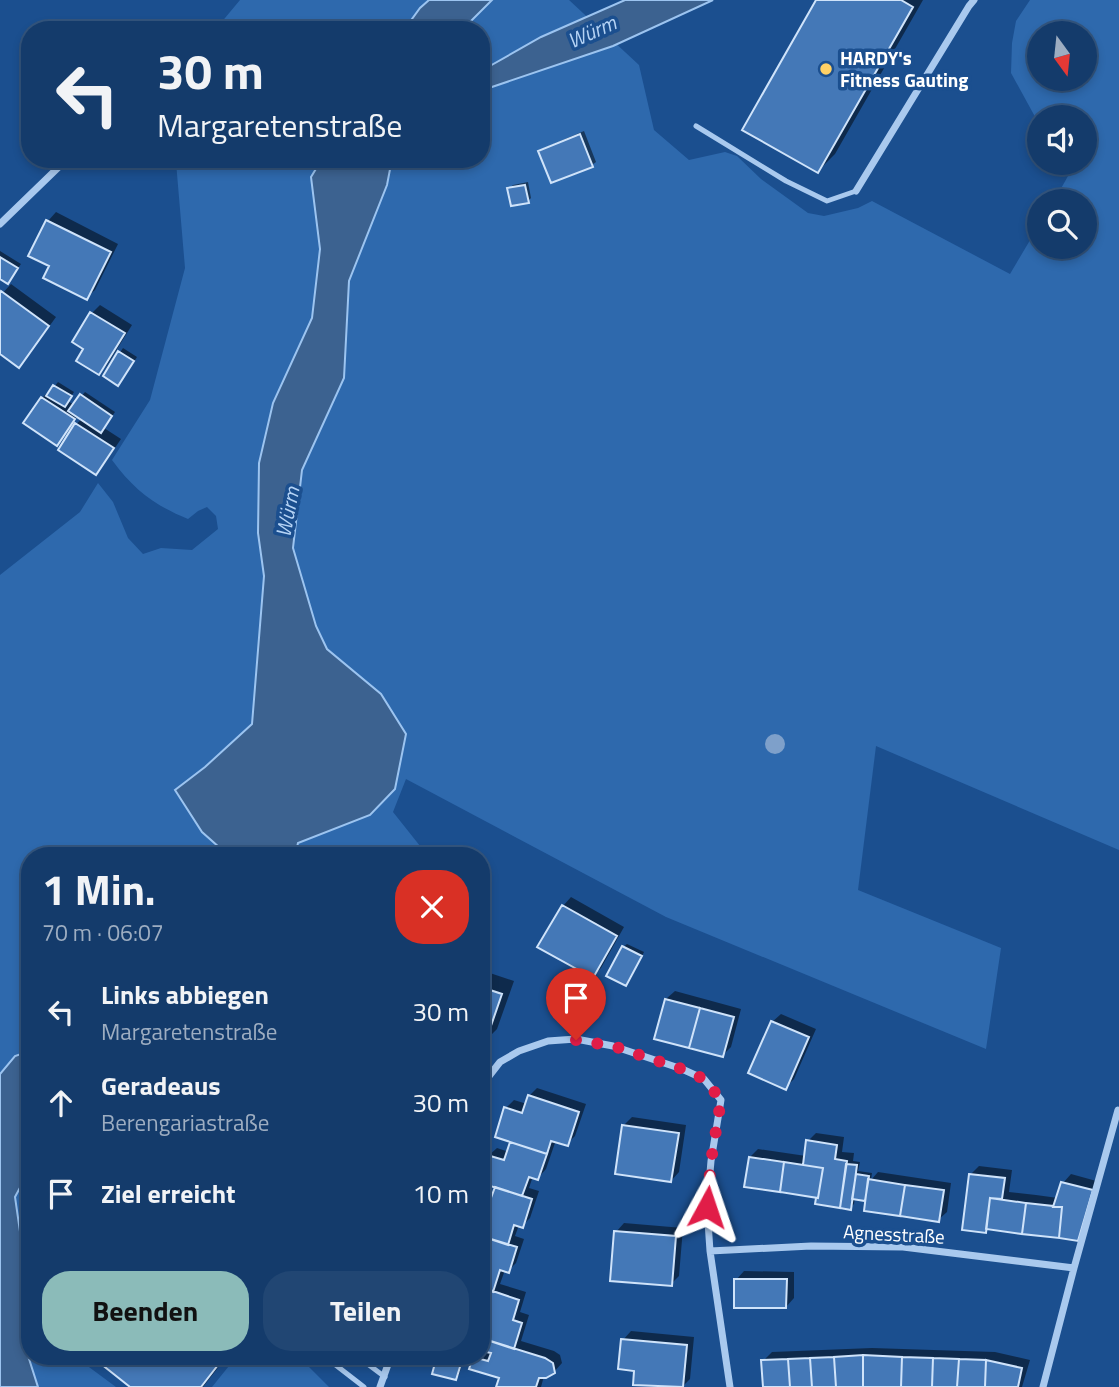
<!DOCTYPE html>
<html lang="de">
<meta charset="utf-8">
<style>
body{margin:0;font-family:"Titillium Web",sans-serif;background:#214673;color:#f1f3f6;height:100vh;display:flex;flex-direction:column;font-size:26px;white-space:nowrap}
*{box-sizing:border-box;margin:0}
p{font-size:23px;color:#9dadc1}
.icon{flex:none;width:38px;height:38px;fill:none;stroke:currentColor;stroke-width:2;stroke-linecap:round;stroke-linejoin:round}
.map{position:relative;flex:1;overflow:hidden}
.details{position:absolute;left:21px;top:847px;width:469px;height:518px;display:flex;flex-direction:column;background:#143b6b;border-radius:28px;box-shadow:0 4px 10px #0003,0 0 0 2px #33557e}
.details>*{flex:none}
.banner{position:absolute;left:21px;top:21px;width:469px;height:147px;border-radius:28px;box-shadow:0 4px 10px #0003,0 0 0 2px #33557e;background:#143b6b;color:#f1f3f6;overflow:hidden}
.needle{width:46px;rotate:165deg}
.fabs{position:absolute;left:1027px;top:21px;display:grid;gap:14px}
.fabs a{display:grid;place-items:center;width:70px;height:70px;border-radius:50%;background:#143b6b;box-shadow:0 4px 10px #0003,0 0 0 2px #33557e;font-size:35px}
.pin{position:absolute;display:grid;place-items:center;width:60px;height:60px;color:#fff;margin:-72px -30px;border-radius:50% 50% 50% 0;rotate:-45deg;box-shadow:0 0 7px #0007}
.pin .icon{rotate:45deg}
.me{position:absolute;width:77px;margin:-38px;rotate:5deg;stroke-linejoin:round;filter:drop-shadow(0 0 5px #0008)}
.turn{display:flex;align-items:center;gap:24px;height:147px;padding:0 21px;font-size:32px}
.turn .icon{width:91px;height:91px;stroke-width:2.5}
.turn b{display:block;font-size:49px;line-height:60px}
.round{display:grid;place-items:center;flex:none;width:74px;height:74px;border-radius:28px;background:#214673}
.overview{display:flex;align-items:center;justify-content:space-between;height:119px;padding:0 21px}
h1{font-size:42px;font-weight:700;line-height:52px}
.cta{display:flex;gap:14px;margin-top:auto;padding:14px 21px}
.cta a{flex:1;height:80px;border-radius:28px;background:#8bbbb9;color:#111;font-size:28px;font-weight:700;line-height:80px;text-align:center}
.cta a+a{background:#214673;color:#f1f3f6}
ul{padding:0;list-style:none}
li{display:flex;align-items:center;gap:21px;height:91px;padding:0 21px}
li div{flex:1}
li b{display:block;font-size:26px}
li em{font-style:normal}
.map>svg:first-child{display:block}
.green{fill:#2e69ad;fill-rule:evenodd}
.water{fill:#3c6290;stroke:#9cc4f0;stroke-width:2}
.shadow{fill:#0007}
.building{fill:#4478b7;stroke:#cfe3fa;stroke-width:2}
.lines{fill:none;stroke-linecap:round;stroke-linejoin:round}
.lane{stroke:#a9c9ee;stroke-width:5}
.street{stroke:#a9c9ee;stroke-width:7}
.tree{fill:#7ea0ca}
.route{stroke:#e11d48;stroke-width:12;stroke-dasharray:0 21.6}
.poi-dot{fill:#ffd166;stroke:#1b4f8f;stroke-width:2.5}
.labels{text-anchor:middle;stroke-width:7;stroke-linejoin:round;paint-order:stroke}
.poi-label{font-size:19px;font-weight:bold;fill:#fff;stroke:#1b4f8f;text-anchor:start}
.street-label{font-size:19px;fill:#fff;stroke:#1b4f8f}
.water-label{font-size:21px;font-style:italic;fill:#b5d3f5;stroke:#1b4f8f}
</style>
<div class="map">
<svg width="1119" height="1387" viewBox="0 0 1119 1387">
<rect width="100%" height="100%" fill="#1b4f8f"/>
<path class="green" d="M240,0H569L639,65L654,130L689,160L725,152L737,156L761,179L808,213L824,216L858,208L872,201L1010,274L1039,225L1040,247H1085V201H1054L1068,176L1061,163H1085V117H1040L1039,124L1011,73L1012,43L1016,21L1030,0H1119V850L876,746L858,890L1001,948L986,1049L666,917L406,779L393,812L428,856H30V1179L19,1197L30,1264L27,1338L30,1333V1356H74L116,1387H0V575L80,512L98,483L113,502L128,538L143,554L161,548L192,550L218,529L216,516L207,507L198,511L188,519C154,505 134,490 112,460L150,400L185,268L176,162H87L90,159H481V30H215ZM1040,33H1085V79H1040Z
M237,1356H298L329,1387H212Z"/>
<path class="water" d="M429,0H492L462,30H404L420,8Z
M625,0H713L613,46L489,88L481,92V71L541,37Z
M322,159H392L387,185L349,281L344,378L302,470L293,548L316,626L327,649L381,694L406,734L395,789L370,815L298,843L295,856H229L202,832L175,790L205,767L252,724L264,576L258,533L259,463L273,403L312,318L320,249L311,177Z
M30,1051V1169L15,1197L27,1280L23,1340L38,1387H0V1074L15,1056Z"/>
<path class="shadow" d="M818,0H923L835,154L818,171Z
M584,131L596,162L592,165L540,151L544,148Z
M528,182L531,198L528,201L509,189L513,185Z
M56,212L118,244L95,290L86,298L52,265L31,255L48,221Z
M0,251L21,264L8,282L0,277Z
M11,284L56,317L27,357L0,352V296Z
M100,305L132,325L107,365L99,373L86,349L74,342L92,313Z
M123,348L137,357L122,380L105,375Z
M58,382L74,392L68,401L74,405L85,392L115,412L104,428L121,439L104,464L96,472L73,427L83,418L78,415L65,435L57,444L42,398L50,390L51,391Z
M571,897L624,927L601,968L593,976L540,946L563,906Z
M627,944L644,952L630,980L626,984L623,947Z
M481,970L514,981L497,1029L485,1041L481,1040Z
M675,991L741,1009L731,1047L723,1055L666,999Z
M781,1014L816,1029L794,1079L786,1087L772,1022Z
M537,1088L586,1104L575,1136L567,1144L556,1140L546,1169L538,1178L533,1176L529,1188L539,1191L530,1218L522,1226L519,1225L515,1236L524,1239L516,1263L508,1271L505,1270L500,1284L526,1292L520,1312L529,1315L521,1341L554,1351L560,1355L562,1363L554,1372L544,1376L541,1387H498L502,1377L475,1358L481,1356V1351L483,1349H481V1330L485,1318L481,1317V1196L483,1194L493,1197L497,1186L488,1156L497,1148L509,1152L512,1141L506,1108L514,1100L527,1104L529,1096Z
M632,1117L686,1125L679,1172L671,1181L624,1125Z
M816,1133L844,1137L842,1152L854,1153L853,1161L860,1162L858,1171L872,1173L871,1180L878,1172L951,1183L947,1212L938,1220L868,1195L864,1199L855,1197L854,1204L850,1208L817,1203L818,1197L750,1157L758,1149L806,1156L808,1141Z
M979,1166L1012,1170L1009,1192L1036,1195L1058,1198L1063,1183L1071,1174L1100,1182L1086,1231L989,1228L985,1231L971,1174Z
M624,1223L683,1228L679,1276L671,1284L616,1232Z
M744,1271L794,1272V1298L786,1307L736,1280Z
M631,1331L694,1337L690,1379L682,1387L634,1383L636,1369L623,1340Z
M872,1348L995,1352L1030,1360L1022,1387H765L763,1361L772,1352Z
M94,1356H227L203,1387H133Z
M439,1356H464L459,1375L456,1378Z"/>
<path class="building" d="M816,0H901L913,7L818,173L742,130Z
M580,134L593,167L551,183L538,151Z
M525,185L529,203L511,206L507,188Z
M46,220L111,252L87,300L43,278L49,266L28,256Z
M0,257L18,268L8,284L0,279Z
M1,291L49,326L19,368L0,354V293Z
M90,312L125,333L99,375L76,361L83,349L72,342Z
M118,351L134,361L118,386L103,376Z
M53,385L72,396L65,407L46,396Z
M80,394L112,416L101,433L68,411Z
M41,397L75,419L57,446L23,423Z
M75,423L114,448L96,475L58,450Z
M562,905L617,936L593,978L537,947Z
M622,946L642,956L626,986L606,976Z
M481,987L502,994L485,1043L481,1042Z
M665,999L700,1008L689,1048L654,1039Z
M700,1008L734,1017L723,1057L689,1048Z
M771,1021L809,1037L786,1090L748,1073Z
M528,1095L579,1112L568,1146L551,1141L547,1154L495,1137L504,1107L522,1113Z
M622,1125L679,1133L671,1182L615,1174Z
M806,1140L837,1145L835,1159L847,1161L840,1208L815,1204L816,1198H818L823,1168L803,1165Z
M510,1142L547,1154L538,1180L529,1177L522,1196L481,1183V1173L487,1155L504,1160Z
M749,1157L784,1162L780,1192L744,1187Z
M784,1162L823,1168L818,1198L780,1192Z
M846,1164L857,1165L851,1210L840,1208Z
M856,1174L869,1176L865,1201L852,1199Z
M969,1174L1005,1178L1002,1199L990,1198L986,1233L962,1230Z
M868,1179L905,1185L900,1216L864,1211Z
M1061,1182L1093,1190L1078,1241L1059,1238L1062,1207H1053Z
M905,1185L944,1190L939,1222L900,1216Z
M495,1187L532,1199L523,1228L514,1225L508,1245L481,1236V1204L488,1206Z
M990,1198L1026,1203L1022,1234L986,1229Z
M1026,1203L1062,1207L1059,1238L1022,1234Z
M614,1231L676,1236L672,1286L610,1281Z
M481,1236L517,1247L509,1273L500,1270L493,1292L481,1287Z
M734,1279H787L786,1308H734Z
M481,1287L519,1300L513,1320L522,1323L514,1349L481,1338L483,1319H481Z
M481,1338L545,1358L553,1363L555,1373L546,1378H539L536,1387H496L499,1378L469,1369L473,1357L488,1361L491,1353L481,1351Z
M621,1339L687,1345L683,1387L633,1385L634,1371L618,1369Z
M863,1355V1387H836L834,1357Z
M863,1355L902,1357L901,1387H863Z
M91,1356H225L201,1387H130Z
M437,1356L463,1357L456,1380L432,1374Z
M834,1357L836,1387H812L810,1358Z
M902,1357L933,1358L932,1387H901Z
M810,1358L812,1387H790L788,1359Z
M933,1358L959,1359L957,1387H932Z
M788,1359L790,1387H763L761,1360Z
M959,1359L986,1360L985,1387H957Z
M986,1360L1022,1368L1018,1387H985Z"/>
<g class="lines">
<path class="lane" d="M696,126L786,181L827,201L856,191
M324,1356L364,1387
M357,1356L385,1377"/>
<path class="street" d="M856,191L969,6L974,0
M0,224L67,159
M481,1088L486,1080L500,1062L519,1051L548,1041L576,1039L613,1046L682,1069L704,1079L721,1100L711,1161L707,1207L710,1251L730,1387
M710,1251L811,1246L903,1247L1074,1268L1043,1387
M1074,1268L1118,1110
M380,1387L391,1356"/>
</g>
<circle class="tree" cx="775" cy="744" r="10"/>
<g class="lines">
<path class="route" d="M576,1040L613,1046L682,1069L704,1079L721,1100L711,1161L707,1207"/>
</g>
<circle class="poi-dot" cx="826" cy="69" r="7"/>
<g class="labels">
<g class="poi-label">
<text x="840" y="65">HARDY's<tspan x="840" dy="22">Fitness Gauting</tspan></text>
</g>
<g class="street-label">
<text transform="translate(894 1234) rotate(3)" y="7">Agnesstraße</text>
</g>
<g class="water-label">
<text transform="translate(592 32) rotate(-24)" y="7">Würm</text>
<text transform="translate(288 512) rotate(-79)" y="7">Würm</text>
</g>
</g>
</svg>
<div class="fabs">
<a><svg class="needle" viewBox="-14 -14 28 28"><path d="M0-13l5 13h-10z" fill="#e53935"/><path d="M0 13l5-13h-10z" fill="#9dadc1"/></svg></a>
<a><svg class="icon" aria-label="sound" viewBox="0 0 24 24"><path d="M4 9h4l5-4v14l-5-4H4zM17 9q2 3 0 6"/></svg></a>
<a><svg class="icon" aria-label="search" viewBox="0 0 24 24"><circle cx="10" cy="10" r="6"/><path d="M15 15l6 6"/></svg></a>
</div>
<div class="pin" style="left:576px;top:1040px;background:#d93025"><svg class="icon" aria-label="arrive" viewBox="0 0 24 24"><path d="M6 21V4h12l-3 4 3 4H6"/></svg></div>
<svg class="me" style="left:707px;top:1207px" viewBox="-20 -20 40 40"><path d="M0-17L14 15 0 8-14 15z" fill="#e11d48" stroke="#fff" stroke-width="4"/></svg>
<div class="banner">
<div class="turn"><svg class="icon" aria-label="left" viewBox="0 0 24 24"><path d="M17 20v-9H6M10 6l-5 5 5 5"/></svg><div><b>30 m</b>Margaretenstraße</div></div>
</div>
<section class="details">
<div class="overview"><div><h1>1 Min.</h1><p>70 m · 06:07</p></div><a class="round" style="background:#d93025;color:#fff"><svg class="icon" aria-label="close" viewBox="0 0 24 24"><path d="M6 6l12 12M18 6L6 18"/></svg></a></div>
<ul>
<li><svg class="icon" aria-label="left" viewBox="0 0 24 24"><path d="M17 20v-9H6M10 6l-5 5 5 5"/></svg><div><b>Links abbiegen</b><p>Margaretenstraße</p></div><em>30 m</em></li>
<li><svg class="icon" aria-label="ahead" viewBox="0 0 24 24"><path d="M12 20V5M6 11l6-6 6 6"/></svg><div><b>Geradeaus</b><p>Berengariastraße</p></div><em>30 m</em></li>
<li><svg class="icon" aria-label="arrive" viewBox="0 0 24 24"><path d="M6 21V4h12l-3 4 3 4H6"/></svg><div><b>Ziel erreicht</b></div><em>10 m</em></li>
</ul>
<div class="cta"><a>Beenden</a><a>Teilen</a></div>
</section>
</div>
